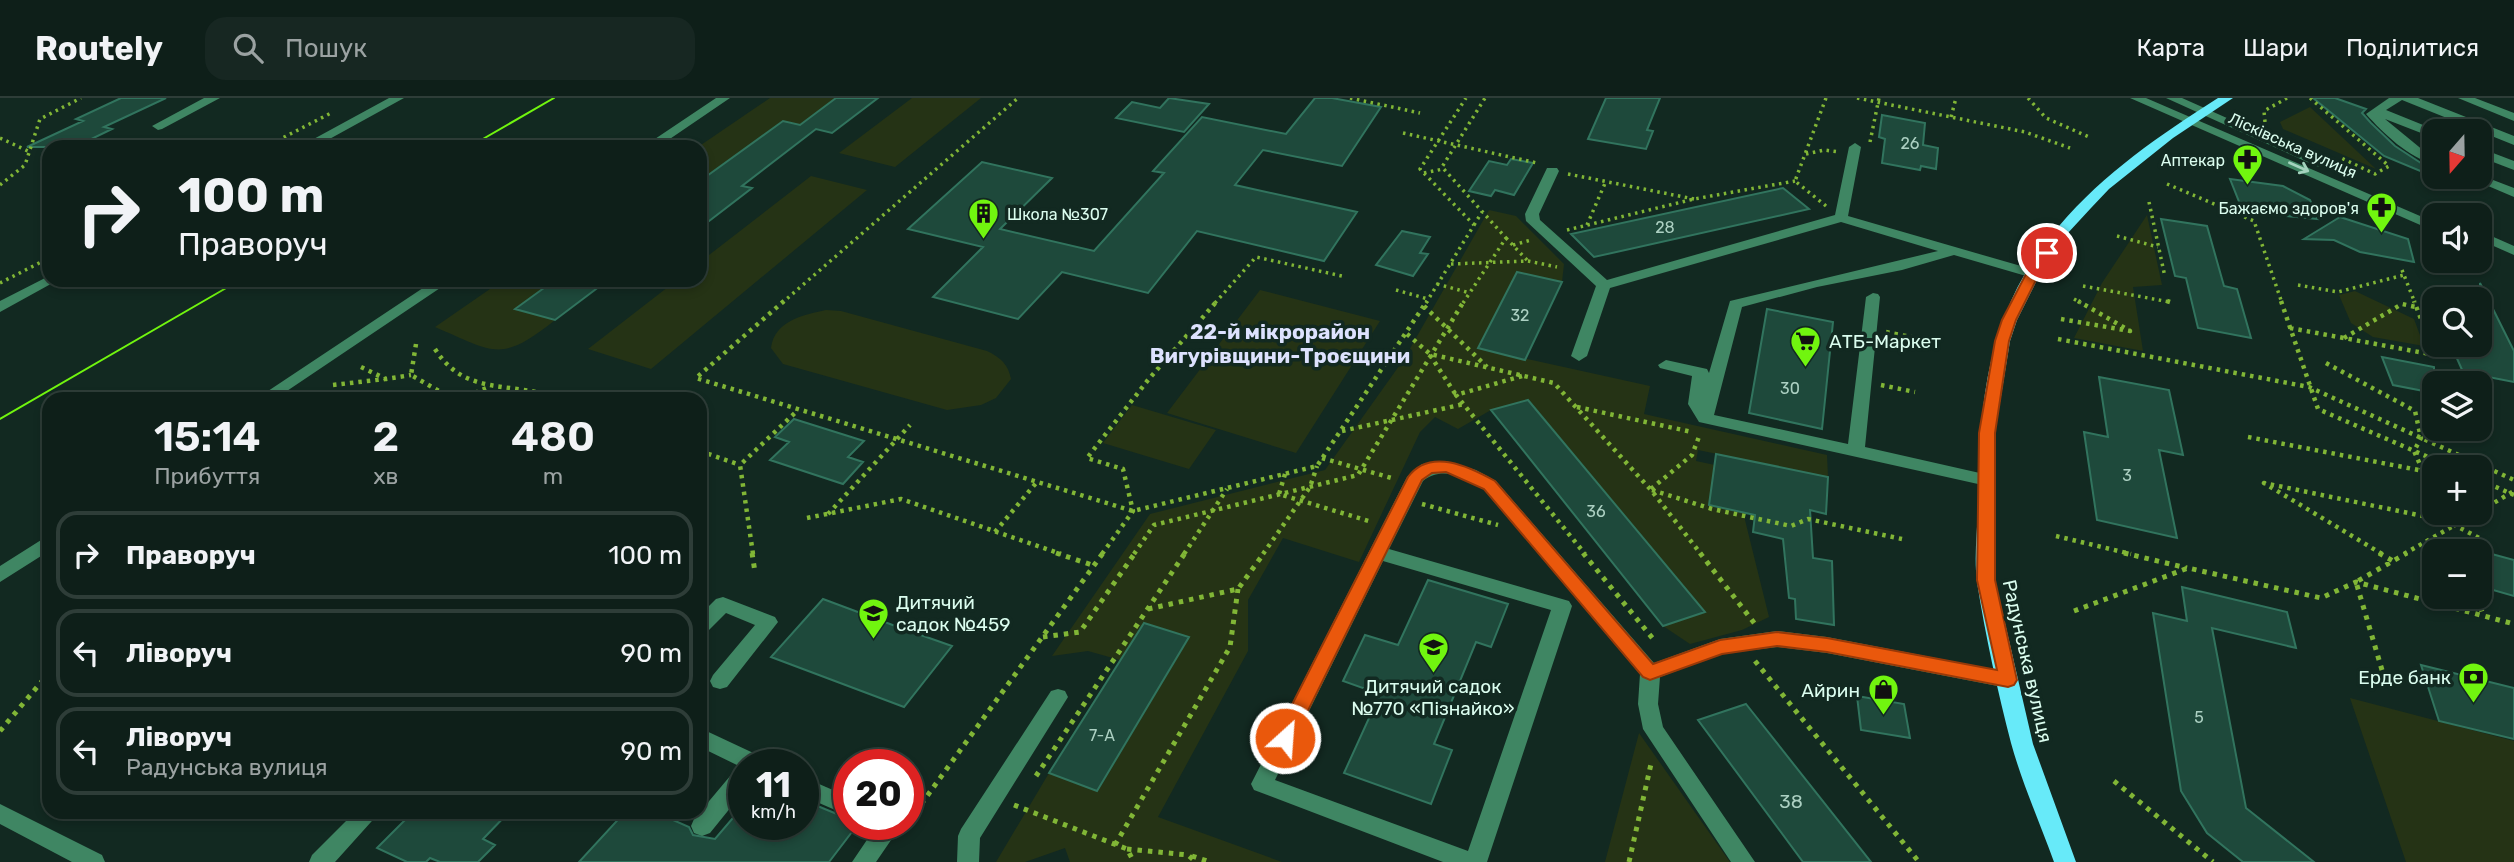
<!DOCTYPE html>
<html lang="uk">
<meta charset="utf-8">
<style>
body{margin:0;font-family:Rubik,sans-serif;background:#172722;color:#f1f3f6;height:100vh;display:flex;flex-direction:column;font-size:26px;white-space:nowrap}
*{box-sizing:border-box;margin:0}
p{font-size:23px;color:#9ba2a2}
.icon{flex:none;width:38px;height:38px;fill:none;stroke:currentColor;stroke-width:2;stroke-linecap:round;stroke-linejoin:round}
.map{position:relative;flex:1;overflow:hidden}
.side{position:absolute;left:42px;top:294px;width:665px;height:427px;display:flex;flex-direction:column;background:#0e1f19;border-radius:21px;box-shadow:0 4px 10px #0003,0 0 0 2px #2e3d38}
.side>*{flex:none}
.hud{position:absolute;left:42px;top:42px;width:665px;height:147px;border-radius:21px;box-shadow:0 4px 10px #0003,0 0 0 2px #2e3d38;background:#0e1f19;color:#f1f3f6;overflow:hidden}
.needle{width:46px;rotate:200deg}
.buttons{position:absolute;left:2422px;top:21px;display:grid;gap:14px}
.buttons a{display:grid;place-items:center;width:70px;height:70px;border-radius:14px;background:#0e1f19;box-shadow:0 4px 10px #0003,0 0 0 2px #2e3d38;font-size:35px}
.speed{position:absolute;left:728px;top:651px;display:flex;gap:14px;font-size:35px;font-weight:700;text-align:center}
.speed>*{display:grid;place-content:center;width:91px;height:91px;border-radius:50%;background:#0e1f19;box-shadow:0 4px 10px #0003,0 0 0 2px #2e3d38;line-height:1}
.speed small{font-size:18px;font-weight:400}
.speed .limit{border:10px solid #d22;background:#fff;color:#111}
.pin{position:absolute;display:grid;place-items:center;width:60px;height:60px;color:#fff;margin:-30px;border:4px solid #fff;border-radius:50%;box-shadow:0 2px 7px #0007}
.me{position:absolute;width:77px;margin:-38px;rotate:26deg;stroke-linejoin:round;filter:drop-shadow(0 0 5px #0008)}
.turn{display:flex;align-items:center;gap:24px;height:147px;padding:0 21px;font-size:32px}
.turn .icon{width:91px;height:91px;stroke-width:2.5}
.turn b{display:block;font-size:49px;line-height:60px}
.eta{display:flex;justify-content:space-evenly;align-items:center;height:119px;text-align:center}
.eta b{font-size:42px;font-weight:600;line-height:49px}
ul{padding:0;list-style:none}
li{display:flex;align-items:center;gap:21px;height:88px;margin:0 14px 10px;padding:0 7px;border:4px solid #2e3d38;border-radius:21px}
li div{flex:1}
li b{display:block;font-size:26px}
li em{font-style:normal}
header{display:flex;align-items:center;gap:42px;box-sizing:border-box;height:98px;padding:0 35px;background:#0e1f19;border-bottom:2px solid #2e3d38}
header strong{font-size:33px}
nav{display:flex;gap:38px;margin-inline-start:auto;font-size:24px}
.search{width:490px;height:63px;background:#172722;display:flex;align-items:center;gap:18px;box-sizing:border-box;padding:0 24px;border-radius:21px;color:#9ba2a2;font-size:26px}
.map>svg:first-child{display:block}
.green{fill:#253315}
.building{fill:#1e493b;stroke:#31745e;stroke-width:2}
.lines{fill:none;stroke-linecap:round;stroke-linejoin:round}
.path-far2{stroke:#81b636;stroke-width:3.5;stroke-dasharray:2.5 4.5;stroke-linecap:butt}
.path-far1{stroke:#81b636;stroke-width:4.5;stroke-dasharray:3.5 5;stroke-linecap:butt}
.path{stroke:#81b636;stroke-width:5;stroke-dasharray:4.5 6;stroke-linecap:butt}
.minor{fill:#3f8663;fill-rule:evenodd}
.major{fill:#67eaf9;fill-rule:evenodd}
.tram{stroke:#71f50f;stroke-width:2}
.oneway{stroke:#a4d3be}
.route{fill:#ea580c;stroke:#983908;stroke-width:2}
.labels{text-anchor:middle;stroke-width:7;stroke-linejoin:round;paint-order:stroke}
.number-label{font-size:16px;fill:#acd0c2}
.far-street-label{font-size:16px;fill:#dbfdef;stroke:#122921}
.far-poi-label{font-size:16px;fill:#dbfdef;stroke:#122921;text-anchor:end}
.poi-label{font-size:19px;fill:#dbfdef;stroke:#122921;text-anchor:start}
.street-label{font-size:19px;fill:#dbfdef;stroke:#122921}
.near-number-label{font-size:19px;fill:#acd0c2}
.neighbourhood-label{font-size:21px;font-weight:bold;fill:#dde2fe;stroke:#122921}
</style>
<header>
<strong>Routely</strong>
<div class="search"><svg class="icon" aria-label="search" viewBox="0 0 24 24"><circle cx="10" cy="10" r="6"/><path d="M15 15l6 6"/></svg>Пошук</div>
<nav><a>Карта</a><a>Шари</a><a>Поділитися</a></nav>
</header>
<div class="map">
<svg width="2514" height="764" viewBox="0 0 2514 764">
<rect width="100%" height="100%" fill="#122921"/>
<path class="green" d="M770,0H836L800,27L783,23L706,78L700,94L698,49Z
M912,0H981L895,69L839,55Z
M2310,9L2376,71L2283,31L2280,24Z
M811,78L867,92L651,271L588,251L677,182H700V164Z
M1489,112L1516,118L1564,166L1562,184L1517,174L1478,250L1650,288L1644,316L1827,357L1828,379L1698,352L1696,363L1715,367L1743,414L1769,519L1742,532L1690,546L1663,528L1704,514L1529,302L1491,312L1458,331L1435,319L1420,334L1359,464L1283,440L1248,502V553L1158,719L1282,764H1070L1065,750L1025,764H996L1049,675L1098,693L1189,540L1144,525L1120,562L1088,553L1052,558L1150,416L1325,372L1404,261Z
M2147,117L2162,187L2133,189L2143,253L2074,240L2102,185Z
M503,182H555L516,210L555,222C500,266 494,254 435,229Z
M1260,192L1380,223L1296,355L1167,315Z
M2355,193L2414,221L2424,248L2373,239L2351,225L2339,197Z
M826,212L841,213L987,253C1001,260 1008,266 1011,281L996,300L981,307L947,312L783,266L771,250C774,223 803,217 826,212Z
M1132,307L1216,332L1189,371L1103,345Z
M2350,600L2514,643V764H2406Z
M1639,635L1730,764H1605Z"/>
<path class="building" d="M121,0H166L104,29L112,31L75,49H27L83,23L76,21Z
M836,0H878L832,35L816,31L742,88L752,90L700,130V83L783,23L800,27Z
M1169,0L1209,6L1184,34L1116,20L1132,4L1160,10Z
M1315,0H1332L1381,9L1342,68L1263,52L1235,87L1357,114L1324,163L1197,133L1148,195L1062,174L1018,221L933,199L983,149L908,131L982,64L1052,80L1000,131L1094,153L1164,75L1153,73L1202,19L1286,36Z
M1606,0H1660L1647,32L1653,33L1646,51L1588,41Z
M2313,0H2335L2366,11L2362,15L2371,25L2395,48L2433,73L2430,77L2384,58Z
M1882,17L1925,25L1923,47L1938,50L1936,71L1921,68L1920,72L1882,65L1885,41L1879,39Z
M1511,61L1533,65L1514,97L1495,92L1491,98L1469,93L1489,63L1507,67Z
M2230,81L2283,88L2310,102L2318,121L2276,117L2271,110L2240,106Z
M1783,90L1809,111L1594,159L1571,136Z
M2340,119L2408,141L2414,164L2360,154L2334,142L2304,141Z
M2161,121L2207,128L2224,188L2237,191L2251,240L2198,230L2186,180L2175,178Z
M1402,133L1430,139L1420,155L1428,156L1413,178L1376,167Z
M1517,174L1562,184L1525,262L1478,250Z
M555,182H608L555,222L515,211Z
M2480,185L2514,253V284L2463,274L2451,247H2480Z
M1767,211L1833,224L1822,331L1749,315Z
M2382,259L2434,269V295L2393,287Z
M2099,279L2169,292L2183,357L2159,352L2177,440L2097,422L2084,334L2108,339Z
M1528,302L1705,514L1663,528L1491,312Z
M794,321L864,343L848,359L863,364L843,386L770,362L789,344L775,339Z
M1716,356L1828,379L1826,416L1810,412L1813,460L1832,463L1834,527L1796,521L1795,501L1789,500L1783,441L1753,434L1755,417L1709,407Z
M2477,452L2514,462V498L2486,490L2480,453Z
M1428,482L1508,506L1491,549L1476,544L1434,646L1452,652L1431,706L1344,675L1380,596L1343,583L1365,537L1398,547Z
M2182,489L2287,514L2296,550L2212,530L2246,710L2314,764H2243L2207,735L2181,693L2153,515L2187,523Z
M823,501L898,529L952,548L904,609L771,559Z
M1144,525L1189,539L1097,693L1049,675Z
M2421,567L2514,590V641L2439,623Z
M1857,598L1904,606L1910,640L1861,632Z
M1746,606L1871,764H1803L1698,622Z
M803,702L849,721V726H858L829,764H579L625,714H655L689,729L693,737L715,741L744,707V726H803Z
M413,714H509L483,741L495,747L478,764H440L430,760L426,764H407L377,750Z"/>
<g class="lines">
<path class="path-far2" d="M1350,0L1420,15
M1826,0L1795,83L1826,108
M1857,0L2025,34L2070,50
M2028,0L2046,20L2089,39
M2310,0L2389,68L2375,76L2339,59
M1951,19L1956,0
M2265,24L2264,13L2287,0
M1403,35L1537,65
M0,40L30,54
M1870,44L1879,0
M265,49L331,15
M1806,56L1824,52L1839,54
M1424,75L1443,71
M1568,76L1694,101
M2167,86L2254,123L2282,205
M0,87L25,67L40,21L81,0
M2149,104L2165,179
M1474,127L1482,114
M1587,127L1606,83
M1567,132L1694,101L1795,83
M2117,138L2158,149
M1506,140L1527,162
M1513,147L1531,142
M1451,166L1528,163L1557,169
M2402,172L2415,205
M0,185L49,160
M1437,186L1470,195
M2298,187L2338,194L2404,177
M2083,188L2170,204
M1396,192L1428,201
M2074,201L2081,205
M782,205L1018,0
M1215,205L1256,159L1342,178
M1426,205L1474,127L1420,71L1466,0
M1463,205L1506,140L1442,69L1485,0"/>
<path class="path-far1" d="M784,203L696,280L1133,413L1317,368L1427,203
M2167,203L2170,204
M2281,203L2318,311L2451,369
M1424,208L1487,269
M2061,221L2130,233L2078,203
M2290,230L2435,257L2414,203
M1886,234L1926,242
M1407,236L1430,256L1554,285L1651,392L1701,456
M2344,240L2402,206L2416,209
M2058,241L2309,289L2514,382
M416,246L411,277L453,301
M435,251C466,300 512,282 560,301
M1430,257L1456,297
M2326,265L2415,313L2421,340L2414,353L2434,398
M361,269L386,281L411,277
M1522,278L1456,297L1585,456
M333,287L385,281
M1881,287L1915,294
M459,301L487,290
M1577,309L1692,334
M1342,333L1464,306
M2248,339L2434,375
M700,353L740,367
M1322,360L1395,381
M1285,376L1279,396L1372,424
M2480,382L2514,397
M1651,391L1692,357L1700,336
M1652,392L1712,411L1791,428L1808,421L1902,441
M1422,406L1498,427
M2480,413L2514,393
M2443,415L2450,430
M828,416L910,327
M807,420L901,401L1061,456
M995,434L1036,385
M2056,438L2131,456
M753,456L740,367L798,312
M1102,456L1133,413L1123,371L1087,360L1148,282L1217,203
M1134,456L1154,427L1358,377L1464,203
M1184,456L1227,391
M1263,456L1310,389L1317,368
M2382,456L2264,385L2447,423L2483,442L2467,453
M2404,456L2476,415"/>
<path class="path" d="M752,455L755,474
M1056,455L1095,468
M1583,455L1654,542
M1700,455L1755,526
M2124,455L2187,470
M2379,455L2393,463
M2478,499L2483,518
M1148,511L1238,491L1264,455
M2074,513L2188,470L2321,500L2356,484L2514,526
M1043,539L1080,534L1135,455
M1755,563L1919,764
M2382,572L2356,484L2407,455
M0,633L49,575
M1036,678L1185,455
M2114,683L2213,764
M1014,707L1127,751L1134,764
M909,723L1103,455
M1115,747L1230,549L1238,491
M1127,751L1188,757L1196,764
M1192,758L1210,764
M1629,764L1651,666"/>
<path class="minor" d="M204,0H220L162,31L158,32L152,28Z
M389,0H404L315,49H299Z
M716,0H730L658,49H643Z
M2130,0H2146L2434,124V133Z
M2166,0H2182L2328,65L2321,69L2316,68Z
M2389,0H2418L2514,38V47L2402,2L2386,12L2438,33H2434V40L2385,21L2424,53L2434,57V66C2409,60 2383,35 2366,16Z
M2458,0H2475L2514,15V23Z
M1855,45L1861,49L1848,118L2038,173L2040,176L2033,180L1954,157L1902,172L1817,189L1742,209L1714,317L1848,346L1866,199L1873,195L1878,196L1880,199L1865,349L1993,378L1996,382L1993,386L1987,388L1699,324L1688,306L1692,278L1660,270L1658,267L1666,262L1707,271L1709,275L1730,203L1938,153L1841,124L1610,190L1587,258L1579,263L1571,258L1596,188L1526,123L1525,116L1547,70H1557L1559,73L1539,116L1540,122L1607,182L1835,117L1849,49Z
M2480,50L2514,63V72L2480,59Z
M2480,77L2514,90V99L2467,79H2480Z
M2480,133L2514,148V157L2480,142Z
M49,178V182H58L0,214V203Z
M435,182H452L275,301H256Z
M1446,363L1476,372L1496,383L1654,565L1720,541L1777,533L1827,539L2008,574L2015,576L2018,582L2015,588L2008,590L1827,555L1777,549L1721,556L1660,579L1658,606L1663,629L1755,764H1731L1643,631L1638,606L1640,576L1484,391C1464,380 1443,367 1423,383L1389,451L1569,503L1572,508L1487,764H1443L1254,692L1251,686L1407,379L1422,366ZM1383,463L1551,512L1468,753L1275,682Z
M49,437V453L0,484V468Z
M723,499L775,519L778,524L727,589L720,591L713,589L710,583L713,577L755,527L726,515L707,534L700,536V517L716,501Z
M1058,591L1065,593L1068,599L980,740L979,764H957L958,738L961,731L1051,593Z
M700,630L766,661L769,667H744V693L710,735L702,738L694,735L691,728L694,721L736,671L741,669L700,649Z
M803,679L849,699V718L803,698Z
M0,706L102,757L105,764H72L0,726Z
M355,714H380L335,764H309L312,757Z
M873,726H899L900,729L876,764H852L875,730Z"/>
<path class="major" d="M2218,0H2233L2173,40L2109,91L2091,110L2067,136L2040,176L2017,222L2010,243L1995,335V482L2033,646L2076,764H2054C2040,725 2022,685 2011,645C1998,595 1985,536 1977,484C1974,461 1977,434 1978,411C1979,304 1986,213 2059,128C2104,75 2160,37 2218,0Z"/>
<path class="tram" d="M469,49L554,0
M0,321L240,182"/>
</g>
<defs><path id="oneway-shaft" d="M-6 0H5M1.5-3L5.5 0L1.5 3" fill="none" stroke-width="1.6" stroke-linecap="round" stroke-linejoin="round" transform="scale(1.75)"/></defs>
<use class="oneway" href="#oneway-shaft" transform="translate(2299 69) rotate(24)"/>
<path class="route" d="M2047,151L2054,155L2039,176L2016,222L2009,243L1995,335V482L2017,582L2014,587L2008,589L1827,554L1777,548L1722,556L1650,582L1643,579L1484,391L1446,374L1432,375L1422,382L1292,645L1285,647L1278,645L1275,640L1408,379C1430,349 1470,369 1495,383L1653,566L1720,542L1777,534L1827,540L1997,572L1977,482L1979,335L1995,243L2002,222L2026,176L2043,153Z"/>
<defs>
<symbol id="pharmacy-pin" viewBox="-11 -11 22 30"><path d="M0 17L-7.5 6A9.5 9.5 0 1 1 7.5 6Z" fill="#71f50f" stroke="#122921"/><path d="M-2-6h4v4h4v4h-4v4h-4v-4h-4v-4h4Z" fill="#111"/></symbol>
<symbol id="building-pin" viewBox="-11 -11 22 30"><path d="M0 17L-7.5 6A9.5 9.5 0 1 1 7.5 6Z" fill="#71f50f" stroke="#122921"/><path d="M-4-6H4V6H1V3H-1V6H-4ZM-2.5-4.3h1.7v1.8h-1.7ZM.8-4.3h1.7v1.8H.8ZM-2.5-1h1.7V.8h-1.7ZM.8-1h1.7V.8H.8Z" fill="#111"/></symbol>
<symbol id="supermarket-pin" viewBox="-11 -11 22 30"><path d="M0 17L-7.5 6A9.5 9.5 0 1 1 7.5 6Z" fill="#71f50f" stroke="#122921"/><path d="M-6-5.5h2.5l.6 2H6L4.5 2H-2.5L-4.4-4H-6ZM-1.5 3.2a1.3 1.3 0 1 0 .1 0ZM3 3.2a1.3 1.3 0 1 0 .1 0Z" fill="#111"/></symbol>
<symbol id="school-pin" viewBox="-11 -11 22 30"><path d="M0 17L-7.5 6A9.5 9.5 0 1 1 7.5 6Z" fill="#71f50f" stroke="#122921"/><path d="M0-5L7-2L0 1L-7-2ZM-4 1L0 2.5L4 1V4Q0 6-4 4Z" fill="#111"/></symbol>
<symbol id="bank-pin" viewBox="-11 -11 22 30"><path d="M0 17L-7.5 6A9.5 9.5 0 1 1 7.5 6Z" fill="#71f50f" stroke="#122921"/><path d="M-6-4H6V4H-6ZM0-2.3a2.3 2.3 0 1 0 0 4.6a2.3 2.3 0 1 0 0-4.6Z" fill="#111"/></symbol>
<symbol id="shop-pin" viewBox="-11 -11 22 30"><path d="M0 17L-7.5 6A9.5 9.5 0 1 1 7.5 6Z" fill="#71f50f" stroke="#122921"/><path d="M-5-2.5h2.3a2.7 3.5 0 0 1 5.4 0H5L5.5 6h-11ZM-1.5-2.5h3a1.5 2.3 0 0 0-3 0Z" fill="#111"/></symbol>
</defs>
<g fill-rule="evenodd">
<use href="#pharmacy-pin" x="2230" y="44" width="35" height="47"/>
<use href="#pharmacy-pin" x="2364" y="92" width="35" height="47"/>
<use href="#building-pin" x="966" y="98" width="35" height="47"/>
<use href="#supermarket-pin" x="1788" y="226" width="35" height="47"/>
<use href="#school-pin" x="856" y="498" width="35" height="47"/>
<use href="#school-pin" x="1416" y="532" width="35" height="47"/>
<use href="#bank-pin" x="2456" y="562" width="35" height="47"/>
<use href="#shop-pin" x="1866" y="574" width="35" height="47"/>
</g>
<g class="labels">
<g class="number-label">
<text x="1910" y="51">26</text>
<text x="1665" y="135">28</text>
<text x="1520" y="223">32</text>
<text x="1790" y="296">30</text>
<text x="2127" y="383">3</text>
<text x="1596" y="419">36</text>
<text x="2199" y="625">5</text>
<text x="1102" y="643">7-А</text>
</g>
<g class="far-street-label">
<text transform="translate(2293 47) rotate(24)" y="6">Лісківська вулиця</text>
</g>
<g class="far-poi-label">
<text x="2225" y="68">Аптекар</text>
<text x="2359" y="116">Бажаємо здоров'я</text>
<text x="1007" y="122" text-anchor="start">Школа №307</text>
</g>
<g class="poi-label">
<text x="1829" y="250">АТБ-Маркет</text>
<text x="896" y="511">Дитячий<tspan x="896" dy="22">садок №459</tspan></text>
<text x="2451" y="586" text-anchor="end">Ерде банк</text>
<text x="1433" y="595" text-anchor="middle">Дитячий садок<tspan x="1433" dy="22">№770 «Пізнайко»</tspan></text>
<text x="1860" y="599" text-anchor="end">Айрин</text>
</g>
<g class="street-label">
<text transform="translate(2028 563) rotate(77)" y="7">Радунська вулиця</text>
</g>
<g class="near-number-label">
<text x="1791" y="710">38</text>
</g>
<g class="neighbourhood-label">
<text x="1280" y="241">22-й мікрорайон<tspan x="1280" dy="24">Вигурівщини-Троєщини</tspan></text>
</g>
</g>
</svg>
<div class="buttons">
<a><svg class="needle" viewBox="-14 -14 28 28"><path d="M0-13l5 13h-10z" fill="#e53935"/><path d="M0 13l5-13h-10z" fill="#9ba2a2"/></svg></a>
<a><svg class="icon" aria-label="sound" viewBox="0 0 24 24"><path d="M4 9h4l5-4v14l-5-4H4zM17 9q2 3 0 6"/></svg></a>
<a><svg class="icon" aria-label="search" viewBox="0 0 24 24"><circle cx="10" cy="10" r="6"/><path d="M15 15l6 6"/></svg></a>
<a><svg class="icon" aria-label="layers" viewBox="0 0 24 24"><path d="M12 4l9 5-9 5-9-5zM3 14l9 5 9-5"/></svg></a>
<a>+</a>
<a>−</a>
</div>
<div class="speed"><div>11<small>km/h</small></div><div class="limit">20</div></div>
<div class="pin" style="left:2047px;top:155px;background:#d93025"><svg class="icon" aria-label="arrive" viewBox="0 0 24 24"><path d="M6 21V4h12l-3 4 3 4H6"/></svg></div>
<svg class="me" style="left:1285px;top:640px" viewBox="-20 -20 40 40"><circle r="17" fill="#ea580c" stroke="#fff" stroke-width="3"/><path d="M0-11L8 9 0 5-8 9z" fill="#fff"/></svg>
<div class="hud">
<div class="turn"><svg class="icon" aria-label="right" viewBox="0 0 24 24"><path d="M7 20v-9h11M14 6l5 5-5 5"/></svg><div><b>100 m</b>Праворуч</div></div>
</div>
<section class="side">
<div class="eta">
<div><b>15:14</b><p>Прибуття</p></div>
<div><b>2</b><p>хв</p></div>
<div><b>480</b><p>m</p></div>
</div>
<ul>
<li><svg class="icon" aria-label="right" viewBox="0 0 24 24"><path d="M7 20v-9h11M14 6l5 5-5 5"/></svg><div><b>Праворуч</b></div><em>100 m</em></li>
<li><svg class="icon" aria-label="left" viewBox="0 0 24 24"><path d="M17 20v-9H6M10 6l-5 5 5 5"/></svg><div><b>Ліворуч</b></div><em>90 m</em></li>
<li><svg class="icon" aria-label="left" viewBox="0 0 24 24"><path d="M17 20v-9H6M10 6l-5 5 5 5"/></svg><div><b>Ліворуч</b><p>Радунська вулиця</p></div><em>90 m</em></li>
</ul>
</section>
</div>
